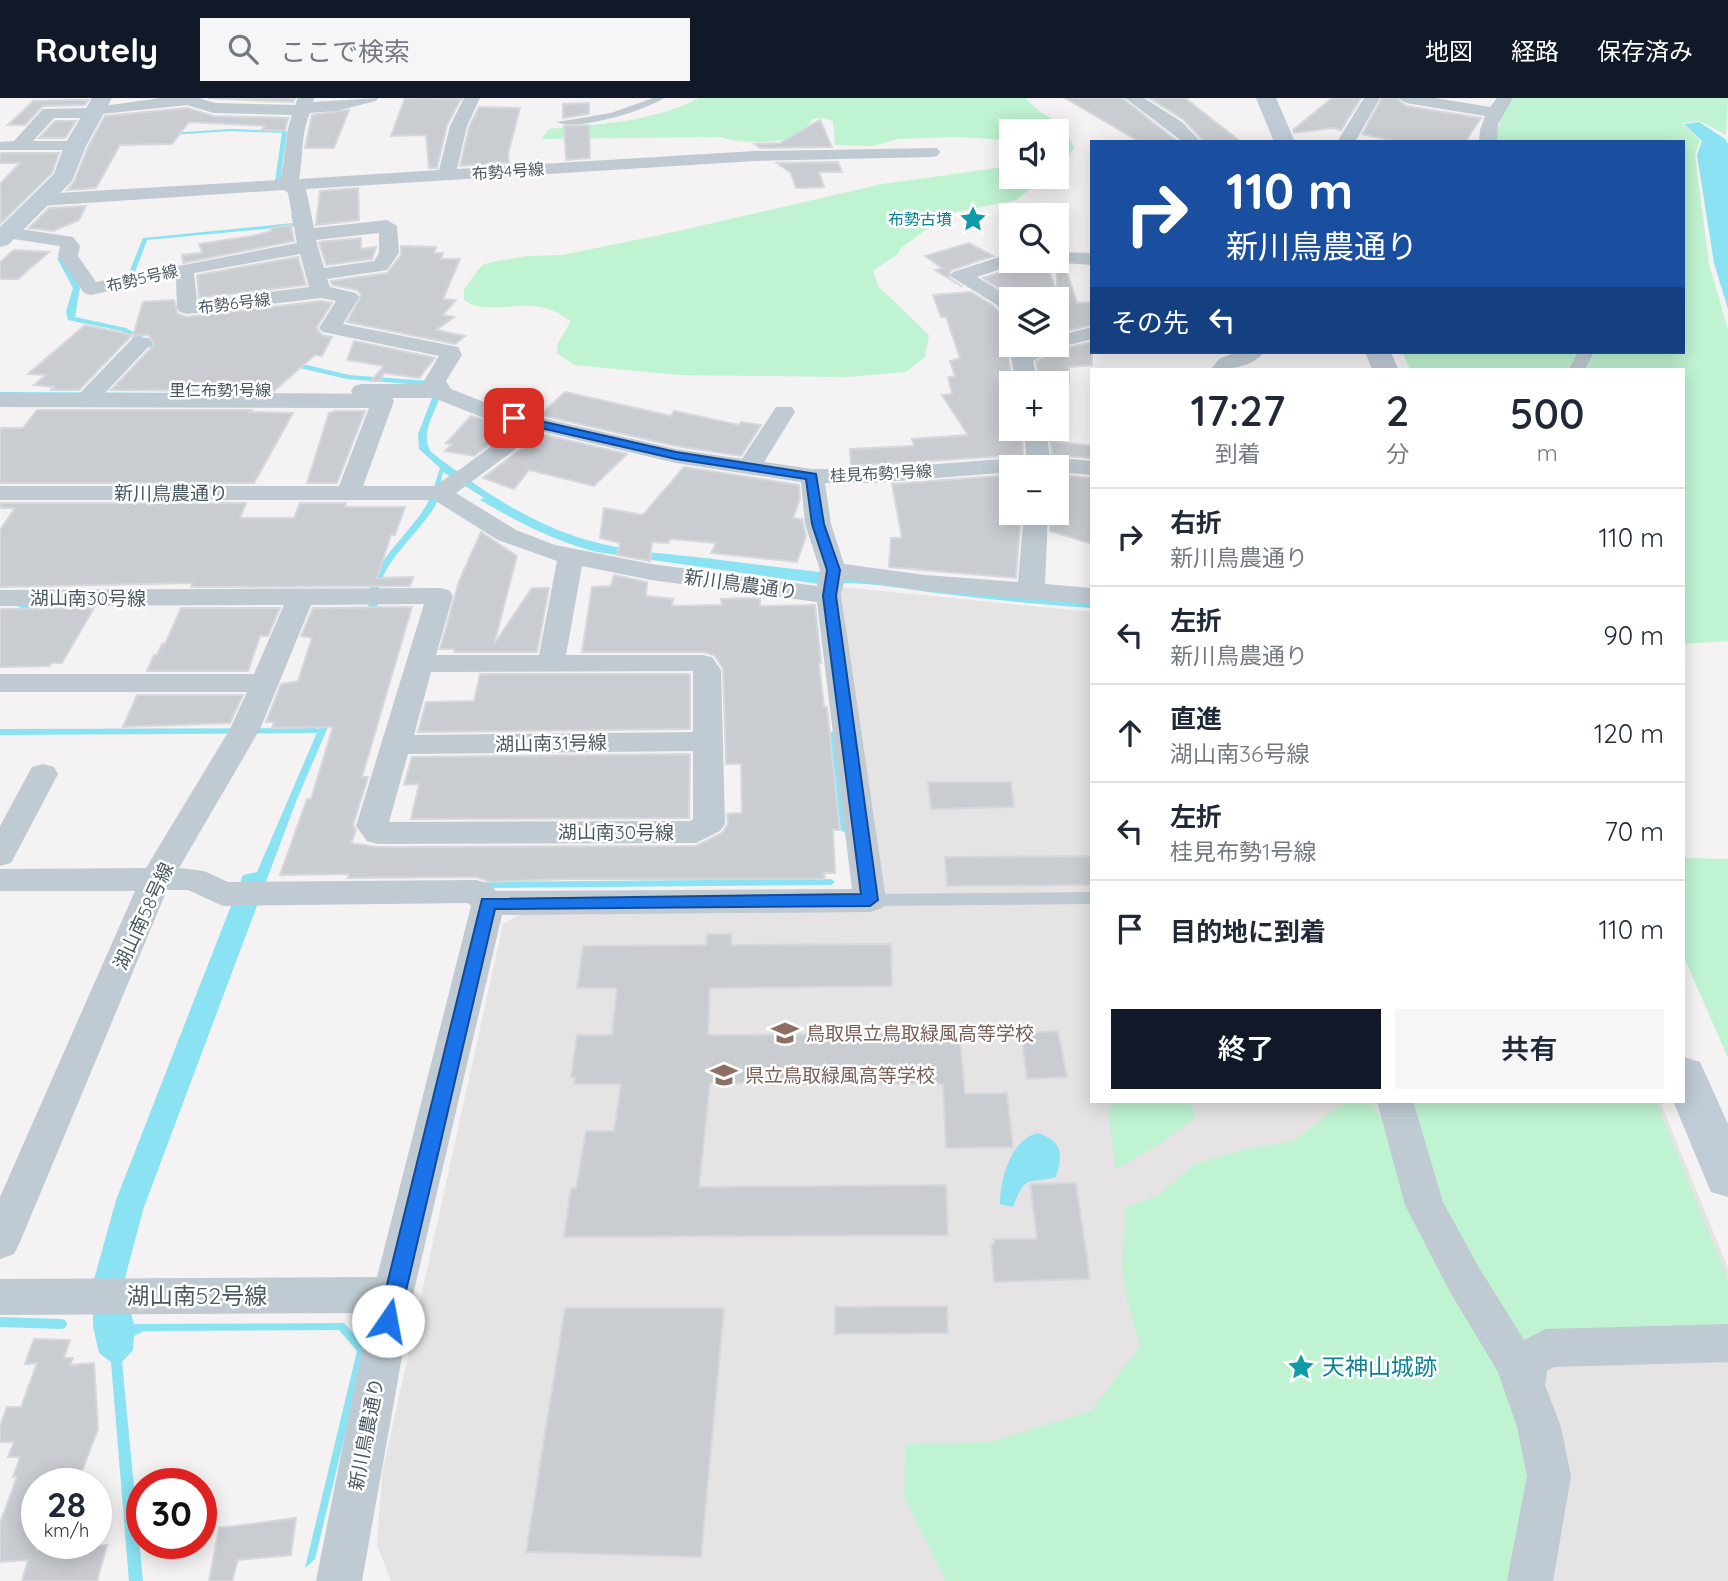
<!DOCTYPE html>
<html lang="ja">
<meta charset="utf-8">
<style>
body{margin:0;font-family:Quicksand,"Noto Sans JP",sans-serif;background:#f6f6f7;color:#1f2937;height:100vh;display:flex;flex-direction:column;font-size:26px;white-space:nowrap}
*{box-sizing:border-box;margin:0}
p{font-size:23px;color:#747a83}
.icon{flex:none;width:38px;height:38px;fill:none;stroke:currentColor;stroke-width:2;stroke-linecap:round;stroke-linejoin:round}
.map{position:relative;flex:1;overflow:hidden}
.details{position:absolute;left:1090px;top:270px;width:595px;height:735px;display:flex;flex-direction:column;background:#fff;border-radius:0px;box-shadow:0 4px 18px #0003}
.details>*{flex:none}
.guide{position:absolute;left:1090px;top:42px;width:595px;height:214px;border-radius:0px;box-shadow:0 4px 18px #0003;background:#1a4fa0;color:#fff;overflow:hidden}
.fabs{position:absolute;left:999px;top:21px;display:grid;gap:14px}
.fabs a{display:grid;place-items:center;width:70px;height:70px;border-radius:0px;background:#fff;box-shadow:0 4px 18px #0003;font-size:35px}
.speed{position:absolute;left:21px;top:1370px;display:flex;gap:14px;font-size:35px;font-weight:700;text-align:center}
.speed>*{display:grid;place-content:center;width:91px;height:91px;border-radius:50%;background:#fff;box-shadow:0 4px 18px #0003;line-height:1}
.speed small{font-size:18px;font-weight:400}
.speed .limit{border:10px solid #d22;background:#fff;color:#111}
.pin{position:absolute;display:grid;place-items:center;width:60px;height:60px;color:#fff;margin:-30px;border-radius:14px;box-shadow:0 4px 10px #0006}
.me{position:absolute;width:77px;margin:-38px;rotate:12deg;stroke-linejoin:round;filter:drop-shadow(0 0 5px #0008)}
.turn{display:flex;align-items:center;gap:24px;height:147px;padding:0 21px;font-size:32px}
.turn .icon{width:91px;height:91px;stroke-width:2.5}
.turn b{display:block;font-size:49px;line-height:60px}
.then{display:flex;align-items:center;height:66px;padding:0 21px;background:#0003;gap:14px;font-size:26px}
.eta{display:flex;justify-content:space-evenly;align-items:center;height:119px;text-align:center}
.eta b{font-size:42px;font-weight:600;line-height:49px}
.primary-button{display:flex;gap:14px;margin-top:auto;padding:14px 21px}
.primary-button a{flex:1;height:80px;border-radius:0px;background:#111827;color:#fff;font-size:28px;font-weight:600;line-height:80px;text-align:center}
.primary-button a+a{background:#f6f6f7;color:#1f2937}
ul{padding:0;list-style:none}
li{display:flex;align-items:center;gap:21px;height:98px;padding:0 21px;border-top:2px solid #e0e1e3}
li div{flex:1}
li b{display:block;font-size:26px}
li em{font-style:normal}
header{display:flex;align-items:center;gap:42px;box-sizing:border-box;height:98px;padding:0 35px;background:#111827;color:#fff}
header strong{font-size:33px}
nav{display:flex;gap:38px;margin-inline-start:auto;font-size:24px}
.search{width:490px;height:63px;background:#f6f6f7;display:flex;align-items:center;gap:18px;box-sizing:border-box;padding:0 24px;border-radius:0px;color:#747a83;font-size:26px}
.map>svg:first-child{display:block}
.education{fill:#e5e3e4}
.green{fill:#bff3d1}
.water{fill:#8ae2f2}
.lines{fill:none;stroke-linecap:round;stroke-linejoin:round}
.stream{fill:#8ae2f2;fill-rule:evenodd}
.building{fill:#c9cdd2;stroke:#d6d8dd;stroke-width:2}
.service{fill:#bfcad2;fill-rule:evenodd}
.pedestrian{fill:#bfcad2;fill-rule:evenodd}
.minor{fill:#bfcad2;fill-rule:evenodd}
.secondary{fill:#bfcbd6;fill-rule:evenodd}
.route{fill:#1a73e8;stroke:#114b97;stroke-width:2}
.labels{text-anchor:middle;stroke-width:5;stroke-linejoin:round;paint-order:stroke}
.far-street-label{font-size:16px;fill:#485761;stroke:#fff}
.far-culture-label{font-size:16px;fill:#0d838f;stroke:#fff;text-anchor:end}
.street-label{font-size:19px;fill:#485761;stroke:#fff}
.education-label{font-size:19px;fill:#785e54;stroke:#fff;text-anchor:start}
.near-street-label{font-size:23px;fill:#485761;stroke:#fff}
.near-culture-label{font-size:23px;fill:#0d838f;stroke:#fff;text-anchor:start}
</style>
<header>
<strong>Routely</strong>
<div class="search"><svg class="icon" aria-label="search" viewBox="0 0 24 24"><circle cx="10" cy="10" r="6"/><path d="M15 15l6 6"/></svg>ここで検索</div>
<nav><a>地図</a><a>経路</a><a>保存済み</a></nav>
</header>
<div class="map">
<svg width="1728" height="1483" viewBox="0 0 1728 1483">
<rect width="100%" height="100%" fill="#f4f2f2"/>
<path class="education" d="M841,489L1092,514V1003H1660L1728,1170V1483H391L377,1447L382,1376L503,826L527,813L880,809Z"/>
<path class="green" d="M699,0H1025L1040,14L1061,26L1074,49L1067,61L1057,69V33H1012L1011,42L956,39L898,41L873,48L835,47L833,23L823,20L812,21L802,37C777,46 745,46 720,39L541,41L549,31C599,26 654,24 699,0Z
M1514,0H1728L1726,37L1700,23L1682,25L1700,42L1695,57L1709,166L1728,232V543L1684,546V271H1410L1402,254H1684V44H1495L1501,17Z
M1011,68L1012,79H1045L1016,102L947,116L901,150L898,156L873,173L879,189L929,237L925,259L906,274L848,279L680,277L574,267L557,255L558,245L571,223C565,220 558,214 551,212C524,200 487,219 464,202V191L482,167L496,163L527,158L562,157L665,136L882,86Z
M1684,760L1728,761V960L1684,859Z
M1113,1003H1190L1195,1020L1160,1046L1116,1071L1108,1015Z
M1346,1003H1369L1386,1025L1481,1224L1537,1377L1518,1483H946L904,1399L906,1346L990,1344L1091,1313L1140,1248L1127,1202L1122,1170L1126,1109L1157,1098L1195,1066L1242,1052L1293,1043Z
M1403,1003H1656L1728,1182V1232L1509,1240L1471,1180Z"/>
<path class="water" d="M1699,24L1725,41L1728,46V211L1714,165L1697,57L1702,43L1684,26Z
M64,159L80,189L75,219L126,230L178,259L290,263L349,277L428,283L439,301C433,318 420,338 431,354C475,388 523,421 577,439C625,455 679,456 728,463C849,479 971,490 1092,501V510C1040,507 989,501 937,495C898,490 859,482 819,486L597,454C554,443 518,424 480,402L484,400L443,374C440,384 441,397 436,406C417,441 371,468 378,513L297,701L144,1109L123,1187L134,1226L344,1225L366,1250L315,1461L305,1470L357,1253L339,1232L144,1233L134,1238L133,1252L122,1264L143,1483H129L111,1264L99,1255L93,1228V1185L116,1102L243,777L257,774L369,514C363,469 407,441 427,406C433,395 436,382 440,370L419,351L418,336L432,300L0,297V294L426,296L421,287L347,281L287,267L171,262L122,233L68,222L66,214L73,190L57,160Z
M1038,1035C1063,1044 1063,1055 1056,1079C1028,1087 1026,1074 1013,1109L1000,1106C1000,1081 1011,1041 1038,1035Z"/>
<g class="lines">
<path class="stream" d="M230,31L287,33L280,84L275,83L282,35L230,33L171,37L169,36L171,35Z
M294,115L297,117L299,126L296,128L147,142L133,180L130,182L127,180L143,140L293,125L291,117Z
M18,506H41L45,508C39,512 23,512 17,508Z
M315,630L318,631L319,633L318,635L0,637V631Z
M833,633L837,636L849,732L845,735L841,732L829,636Z
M831,781L835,784L831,787L487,790L482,787L487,784Z
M0,1219L61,1221L65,1222L67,1226L65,1230L61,1231L0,1229Z"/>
</g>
<path class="building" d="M208,0H295L293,4Z
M405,0L461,1L447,27L437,70H429L426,37L391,38Z
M1065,0H1122L1178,44H1140Z
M1149,0H1185L1241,44H1204L1184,22Z
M1332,0H1361L1341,32L1333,30L1294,35L1293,32Z
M1382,0H1396L1406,8L1481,20L1465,44H1399L1362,36Z
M68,2H88L85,7L43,8L25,27H8L33,3Z
M589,5V16L563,20V6Z
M479,9L520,10L508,56L509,65L460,68L469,29Z
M187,10L214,18L288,20L285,33L261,32L265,28L189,24L172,46L120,47L96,90L67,92L74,84L88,49L105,18Z
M349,12L334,50H305L312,17Z
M820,22L832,49L760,50L755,46L780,45Z
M55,23H76L65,40H39Z
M589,27L590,60L566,62L564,28Z
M0,55H59L52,75L1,125L0,86L20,65H0Z
M838,64L842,74H819L824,89L796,90L791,75L777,65Z
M358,90L359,122L316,127L320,93Z
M86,108L79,122L53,133L29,130L49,110Z
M291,127L294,143L183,165L182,157L202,155L199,146L252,138L271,133V130Z
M361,140V151L376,149L372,161L326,167L319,144Z
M969,145L993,158L951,172L949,180L963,189L935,172L942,170L925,158Z
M401,148L436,149L434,155H443L441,161H460L443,201L456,202L443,217L454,219L436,232L465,238L455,246L347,224L361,197L357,192L332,187L331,183L387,175L401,157Z
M14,152L49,154L18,181H0V164Z
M298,159L306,187L199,200L197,177Z
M1046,166L1057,194V167L1065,168L1077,205L1092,204V227L1057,235V201H1016L983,180L1021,167Z
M971,194L995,209L1002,219L1012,256L1008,261L1013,285L1012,331H1022L1023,357L851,368L850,351L914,348L912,341L968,337L942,297L952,296L948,279L955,278L950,263L960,260L946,219H941L933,197Z
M174,202L178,216L187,219L321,203L332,205L316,230L322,237L332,239L322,258L315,257L274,293L111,292L154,247L149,237L131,238L79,292H51L54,289L34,287L46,277L28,276L85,227L133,237L143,204Z
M354,243L435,260L419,280L384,275L380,283H371L384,268L347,262Z
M1092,244V267L1069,269V286L1040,285L1036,264L1058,252Z
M565,294L671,318L674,313L739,327L741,324L761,327L741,358L676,348L540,317Z
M37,312H252L250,314L293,315L254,385H0V330H23Z
M336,313H365L337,385H307L329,315Z
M471,318L512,329L474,358L445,353L452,346L446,345Z
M541,336L627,356L594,388L529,372L514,391L483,380Z
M1050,343L1092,348V360L1052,357Z
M684,369L799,387L800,401L793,420L802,421L806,438L797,464L711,455L716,445L670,441L668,445L652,444L650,463L617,457L620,445L600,440L604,410L643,417Z
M1012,377V415H1021L1016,480L889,469L891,440H902L892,386Z
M1057,377L1092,380V446L1050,433V415H1057Z
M0,405H246L240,420H294L300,405H346L345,409H405L395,437H391L377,480L413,479L410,488L191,489L192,485L0,489V432L15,410H0Z
M481,434L517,458L494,546L532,490H549L537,554H454V551H440L459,483Z
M614,477L647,484L646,498L673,501L672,508L722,507L721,501L760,500V508L815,507L821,565H819L824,609H827L840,732H833L835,775H824L825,781H566L491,784L476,779L348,780L349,776L280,777L307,701H311L333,629L272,630L274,624H266L281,586L298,583L312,540L301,538L313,510L412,509L362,679H368L353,727L356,732L351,745L378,749L696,748L722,735L728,726L727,716L742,715L741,666H726L723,570L714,557L703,554H582L592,489L611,488Z
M94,510L62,565H51L50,568L0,569V511Z
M181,510H280L268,538H260L248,573H147L154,557H157L162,546H165Z
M480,576H690V631L418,634L426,604L474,603Z
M137,597H243L230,625L123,629Z
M690,656L689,720L411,721L419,686L404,687L412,659Z
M928,684H1011L1014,709L931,711Z
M1092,758V787L947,788L945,759Z
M707,836H731L732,847L891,846L892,888L710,890L708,937L895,936V931H959L965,996L1007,995L1013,1049L946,1050L943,986L710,985L699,1089L946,1087L948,1137L564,1139L571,1090H576L586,1033H614L621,986H574L575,979H571L577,937H612L617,890H577L583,848L706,847Z
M1058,933L1067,979L1027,981L1021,935Z
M1076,1085L1090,1181L994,1184L991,1146H994V1141H1037L1030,1086Z
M947,1208L948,1235L835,1236V1209Z
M565,1210H724L701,1459L526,1454Z
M34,1241L70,1242L64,1260H73L70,1267L94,1265L98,1331L77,1386H37V1452L107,1447L97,1483H22L28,1462L0,1464V1425L17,1379H13L20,1359H8L14,1344H0V1328L7,1309H21L37,1265L25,1266Z
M296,1420L291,1457L238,1462L232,1483H209L219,1430Z"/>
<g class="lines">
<path class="service" d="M653,0H664C647,12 575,34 557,24L611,15Z
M1092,794V806L870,808L862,802L870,796Z"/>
<path class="pedestrian" d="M1578,254H1594L1585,271H1569Z"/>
<path class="minor" d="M161,0H199L215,5L295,7L298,0H314L313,4L378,0L376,3L336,13L310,15C300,38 304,57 299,81L439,72L450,28L464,0H480L467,28L457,71L755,53L937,50L940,54L937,58L931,59L755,63L306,91L314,130L387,122L397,128L399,155L387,172L327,181L330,189L356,195L359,199L343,226L458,249L462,257L446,283L451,291L499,310L676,351L742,361L776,309H792L795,314L764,364L812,371H873L1026,359L1024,331H1046L1050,359L1092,363V377L1057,374V369H1012V374L873,385H825L831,426L844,466L925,477L1018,484L1024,415H1048L1045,486L1092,490V506L925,493L845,481L841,496L886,802L882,810L870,814L502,817L413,1197L362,1483H316L369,1215L0,1217V1181L377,1179L471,808L468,805L223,808L188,792H167L20,1144L14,1156L0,1161V1099L135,793H0V771L146,770L230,631L247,594H0V576H254L284,507L0,508V492L440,490L449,492L453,498L436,557H539L557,463L498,442L434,402H0V388H339L369,310L0,309V295H80L133,240H149L152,245L105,295L353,296L351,293L354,288L362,286H426L424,283L439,258L323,234L319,230L336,203L321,200L187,216L180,214L177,210L176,178L91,197L84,195L58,158L60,148L0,139V131L7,129L73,139L80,148L78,158L96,184L297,145L288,95L284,92L40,108L31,102L40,96L280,82C286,59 284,39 292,17L214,15L187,7L101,16L94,20H54L33,43H75L81,44L84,48L81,52H0V44L14,43L43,11L89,10ZM379,135V155L374,163L324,170L316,142ZM300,156L309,189L197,203L194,175ZM392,300H434L484,320L518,328L462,370L434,388H363L394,303ZM540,333L676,365L801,384L805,426L820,472L817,488L651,466L555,447L516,432L456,395ZM582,468L651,482L817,504L852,791L496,793L488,785L476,782L228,784L204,773L179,770L260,631L311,507L424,506L356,728L367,743L378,746L696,745L720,733L725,726L721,572L712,559L702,557H566ZM693,573V634L414,637L431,574ZM693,653V721L690,723L389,724L408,656Z
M1125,0H1144L1182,24L1201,44H1183Z
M1364,0H1380L1355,44H1337Z
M1398,0H1435L1490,9L1497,0H1513L1498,26L1497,44H1479L1480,32L1485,18L1406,5Z
M1057,154L1092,155V167L1050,164L1057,163Z
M1012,155V163H1021L1019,165L977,179L1014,201H1012V221L1005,219L997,207L950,178L953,174Z
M1092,229V241L1057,250L1033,263L1038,285H1016L1011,260C1022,246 1040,247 1057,247V238Z
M1236,254H1264C1252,270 1229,271 1211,271L1219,261Z
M43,666L54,669L58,676L11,765L0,768V728L32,669Z
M1377,1003H1413L1443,1104L1478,1168L1524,1242L1546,1231L1728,1226V1264L1554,1269L1547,1273L1545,1287L1561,1329L1571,1378L1553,1483H1507L1527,1378L1517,1329L1498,1274L1450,1194L1405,1107Z"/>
<path class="secondary" d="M92,0H112L86,48L72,83L8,147L0,149V129L54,76L64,48Z
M1256,0H1276L1295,44H1274Z
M1365,254H1391L1398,271H1372Z
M1684,959L1700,964L1728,1026V1099L1711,1094L1673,1003H1684Z"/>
</g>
<path class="route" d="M514,317L676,354L816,376L824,426L840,472L836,498L878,802L870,808L495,811L399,1223L396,1230L388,1233L381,1230L378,1223L482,801L861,796L823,498L827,472L812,426L806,381L676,361L510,323V318Z"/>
<defs>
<symbol id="sight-bare" viewBox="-9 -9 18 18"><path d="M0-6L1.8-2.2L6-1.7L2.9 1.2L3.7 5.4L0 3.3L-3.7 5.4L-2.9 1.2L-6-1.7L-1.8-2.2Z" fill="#0f9aa8" stroke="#fff" stroke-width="2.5" paint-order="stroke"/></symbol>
<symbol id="school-bare" viewBox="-9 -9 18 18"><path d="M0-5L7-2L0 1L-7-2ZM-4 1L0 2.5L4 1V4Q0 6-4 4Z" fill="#8d6e63" stroke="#fff" stroke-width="2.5" paint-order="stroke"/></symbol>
</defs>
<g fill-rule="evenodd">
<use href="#sight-bare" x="954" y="102" width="38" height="38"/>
<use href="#school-bare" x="766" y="916" width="38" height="38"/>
<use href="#school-bare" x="705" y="958" width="38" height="38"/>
<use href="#sight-bare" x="1282" y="1250" width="38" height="38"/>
</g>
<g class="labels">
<g class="far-street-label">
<text transform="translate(508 73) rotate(-4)" y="6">布勢4号線</text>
<text transform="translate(142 180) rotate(-13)" y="6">布勢5号線</text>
<text transform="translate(234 205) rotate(-7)" y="6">布勢6号線</text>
<text x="220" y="298">里仁布勢1号線</text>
<text transform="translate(881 375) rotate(-3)" y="6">桂見布勢1号線</text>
</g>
<g class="far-culture-label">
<text x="952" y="127">布勢古墳</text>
</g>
<g class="street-label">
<text x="171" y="402">新川鳥農通り</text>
<text transform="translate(741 486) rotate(8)" y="7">新川鳥農通り</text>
<text x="88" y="507">湖山南30号線</text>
<text transform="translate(551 645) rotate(-1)" y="7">湖山南31号線</text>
<text x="616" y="741">湖山南30号線</text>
<text transform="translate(143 818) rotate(-65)" y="7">湖山南58号線</text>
<text transform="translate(366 1336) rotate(-79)" y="7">新川鳥農通り</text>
</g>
<g class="education-label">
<text x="806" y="942">鳥取県立鳥取緑風高等学校</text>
<text x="745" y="984">県立鳥取緑風高等学校</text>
</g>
<g class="near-street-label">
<text x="197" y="1206">湖山南52号線</text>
</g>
<g class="near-culture-label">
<text x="1322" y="1277">天神山城跡</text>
</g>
</g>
</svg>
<div class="fabs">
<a><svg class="icon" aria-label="sound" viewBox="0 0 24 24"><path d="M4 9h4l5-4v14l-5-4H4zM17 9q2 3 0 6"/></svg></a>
<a><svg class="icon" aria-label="search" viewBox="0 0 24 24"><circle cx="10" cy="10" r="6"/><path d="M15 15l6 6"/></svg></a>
<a><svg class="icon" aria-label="layers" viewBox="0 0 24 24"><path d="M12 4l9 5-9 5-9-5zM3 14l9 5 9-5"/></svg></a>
<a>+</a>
<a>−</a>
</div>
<div class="speed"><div>28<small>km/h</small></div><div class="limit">30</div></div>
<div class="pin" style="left:514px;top:320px;background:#d93025"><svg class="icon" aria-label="arrive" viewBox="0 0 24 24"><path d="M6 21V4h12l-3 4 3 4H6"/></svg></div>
<svg class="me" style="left:388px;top:1223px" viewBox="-20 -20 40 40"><circle r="19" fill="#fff"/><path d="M0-13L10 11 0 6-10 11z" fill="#1a73e8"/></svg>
<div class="guide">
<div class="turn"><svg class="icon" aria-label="right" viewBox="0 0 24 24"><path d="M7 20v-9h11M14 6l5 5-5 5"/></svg><div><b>110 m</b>新川鳥農通り</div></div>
<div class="then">その先<svg class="icon" aria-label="left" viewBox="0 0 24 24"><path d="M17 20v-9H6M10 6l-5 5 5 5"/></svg></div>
</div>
<section class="details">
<div class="eta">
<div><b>17:27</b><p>到着</p></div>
<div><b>2</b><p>分</p></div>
<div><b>500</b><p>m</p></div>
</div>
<ul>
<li><svg class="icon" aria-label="right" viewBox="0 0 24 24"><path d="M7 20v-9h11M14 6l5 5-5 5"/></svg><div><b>右折</b><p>新川鳥農通り</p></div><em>110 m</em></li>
<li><svg class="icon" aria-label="left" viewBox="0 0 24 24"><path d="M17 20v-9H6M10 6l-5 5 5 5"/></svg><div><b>左折</b><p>新川鳥農通り</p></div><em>90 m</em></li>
<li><svg class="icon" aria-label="ahead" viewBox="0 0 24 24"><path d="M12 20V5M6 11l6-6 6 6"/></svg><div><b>直進</b><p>湖山南36号線</p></div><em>120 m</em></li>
<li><svg class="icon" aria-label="left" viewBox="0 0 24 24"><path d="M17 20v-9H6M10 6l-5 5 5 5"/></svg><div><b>左折</b><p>桂見布勢1号線</p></div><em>70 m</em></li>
<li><svg class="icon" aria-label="arrive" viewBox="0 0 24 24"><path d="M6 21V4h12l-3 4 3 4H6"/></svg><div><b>目的地に到着</b></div><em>110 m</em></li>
</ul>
<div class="primary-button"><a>終了</a><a>共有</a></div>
</section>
</div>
